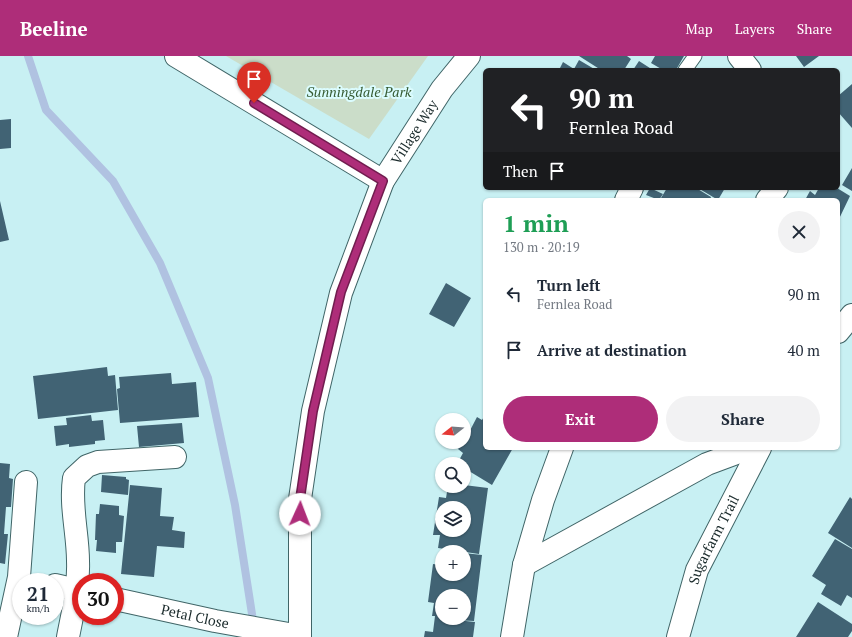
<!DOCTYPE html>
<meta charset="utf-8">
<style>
body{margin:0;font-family:"PT Serif",serif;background:#f2f2f3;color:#1f2937;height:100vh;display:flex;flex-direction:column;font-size:15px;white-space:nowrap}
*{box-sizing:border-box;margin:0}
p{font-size:13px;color:#747a83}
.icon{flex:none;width:22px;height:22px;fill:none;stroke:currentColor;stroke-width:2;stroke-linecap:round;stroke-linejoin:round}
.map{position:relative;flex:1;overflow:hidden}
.details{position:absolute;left:483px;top:142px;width:357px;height:252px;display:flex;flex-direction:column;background:#fff;border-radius:6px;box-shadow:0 1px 3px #0004}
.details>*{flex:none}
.top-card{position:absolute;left:483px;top:12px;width:357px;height:122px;border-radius:6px;box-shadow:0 1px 3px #0004;background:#202124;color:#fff;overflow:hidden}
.needle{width:26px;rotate:253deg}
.fabs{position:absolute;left:435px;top:357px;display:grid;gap:8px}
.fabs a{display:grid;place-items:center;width:36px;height:36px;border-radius:50%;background:#fff;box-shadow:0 1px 3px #0004;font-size:20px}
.speed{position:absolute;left:12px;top:517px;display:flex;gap:8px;font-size:20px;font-weight:700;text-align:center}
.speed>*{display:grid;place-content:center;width:52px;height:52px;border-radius:50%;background:#fff;box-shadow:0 1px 3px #0004;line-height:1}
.speed small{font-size:10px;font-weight:400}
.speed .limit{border:6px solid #d22;background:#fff;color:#111}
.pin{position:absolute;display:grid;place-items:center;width:34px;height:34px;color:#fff;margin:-41px -17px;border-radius:50% 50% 50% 0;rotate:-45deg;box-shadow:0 0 4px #0007}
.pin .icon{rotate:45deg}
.me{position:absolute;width:44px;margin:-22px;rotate:2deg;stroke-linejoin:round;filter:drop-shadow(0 0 3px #0008)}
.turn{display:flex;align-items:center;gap:14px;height:84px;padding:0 20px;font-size:18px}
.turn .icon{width:52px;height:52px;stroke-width:2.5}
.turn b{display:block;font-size:28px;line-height:34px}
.then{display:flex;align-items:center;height:38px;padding:0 20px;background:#0003;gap:8px;font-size:15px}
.round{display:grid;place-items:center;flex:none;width:42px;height:42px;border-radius:21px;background:#f2f2f3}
.head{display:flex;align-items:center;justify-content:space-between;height:68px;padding:0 20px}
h1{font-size:24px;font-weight:700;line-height:30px;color:#1e9e55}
.cta{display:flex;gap:8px;margin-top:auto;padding:8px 20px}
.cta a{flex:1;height:46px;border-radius:24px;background:#ae2d79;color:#fff;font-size:16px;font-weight:700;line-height:46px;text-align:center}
.cta a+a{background:#f2f2f3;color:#1f2937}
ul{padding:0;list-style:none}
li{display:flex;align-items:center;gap:12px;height:56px;padding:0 20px}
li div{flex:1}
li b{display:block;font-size:15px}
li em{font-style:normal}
header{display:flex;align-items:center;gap:24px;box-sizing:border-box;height:56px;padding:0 20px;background:#ae2d79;color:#fff}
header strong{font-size:19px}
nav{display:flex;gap:22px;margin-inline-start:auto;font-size:14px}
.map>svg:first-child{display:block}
.green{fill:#cbddc9}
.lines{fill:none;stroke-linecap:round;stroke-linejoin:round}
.stream{stroke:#b0c2e1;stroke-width:8}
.building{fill:#416374;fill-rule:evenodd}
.lane-casing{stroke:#406567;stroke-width:15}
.street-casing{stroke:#406567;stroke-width:24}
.lane{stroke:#fff;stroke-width:13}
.street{stroke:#fff;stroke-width:22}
.route-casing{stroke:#711d4f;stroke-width:10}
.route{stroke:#ae2d79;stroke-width:7}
.labels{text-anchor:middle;stroke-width:4;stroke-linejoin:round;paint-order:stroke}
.park-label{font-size:14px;font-style:italic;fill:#365b32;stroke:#dbfcfe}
.street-label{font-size:14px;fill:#1b2b2c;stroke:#dbfcfe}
</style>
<header>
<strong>Beeline</strong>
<nav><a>Map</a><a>Layers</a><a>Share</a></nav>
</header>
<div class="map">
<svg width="852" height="581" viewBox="0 0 852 581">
<rect width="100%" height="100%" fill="#c8f0f3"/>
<path class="green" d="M226,0H428L369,83Z"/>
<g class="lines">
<path class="stream" d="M28,0L46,54L113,125L160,207L208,322L235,449L254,571"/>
</g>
<path class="building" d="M579,0H627L631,3L624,14H601Z
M655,0H684L676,14H663L651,7Z
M796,0H819L804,11Z
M579,4L596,14H559L563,6L574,13Z
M639,5L653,14H633Z
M852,28V72L838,56V40Z
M11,63V92L0,93V64Z
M852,112V135L842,129Z
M650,132L663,138L659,144L646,139Z
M667,132H696L711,141L710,144H664L661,142Z
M698,132H725L718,144Z
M819,132H837L850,140L838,165V144H805L810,135L815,139Z
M0,145L9,184L0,186Z
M446,227L471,242L454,271L429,258Z
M107,311L108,320L115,319L118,354L38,363L33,320Z
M171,317L172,328L196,326L199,361L120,367L117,333L120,332L119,321Z
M91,359L92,365L103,364L105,384L95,385V388L69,391V388L56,390L54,370L67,369L66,362Z
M485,359V392H513L492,429L464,412V408H457L463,397L458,393L464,386L477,361L482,364Z
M182,367L184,387L139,391L137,370Z
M0,407L10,408L9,422L13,423L11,451H6L4,478H8L5,508L0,507Z
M102,419L126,421V423L129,424L128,439L101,436Z
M130,429L162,432L160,460L174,461L172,474L185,476L184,492L157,490L154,521L121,518Z
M464,429L488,432L479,498L438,492L440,479H433L439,441L446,442L448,430ZM442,452H464V474H442Z
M850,441L852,443V492L828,477Z
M100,448L119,450V459L124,460L122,486H116V497L96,495L97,484H95L96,458H99Z
M835,483L852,493V542L847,539L841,550L821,538L826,529L812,520Z
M464,497L482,499L474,565L456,564L475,566L473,581H424L425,575L433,576L435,560H432L434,547L428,546L433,508L440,509L442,502V518H464ZM442,540H464V562H442Z
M818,546L852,568V575L848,581H796Z"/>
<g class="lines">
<defs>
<path id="lane" d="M685,14L695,0"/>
<g id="street">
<path d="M176,0L383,125"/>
<path d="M739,0L750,14"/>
<path d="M626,144L632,132"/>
<path d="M767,144L777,132"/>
<path d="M838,276L852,259"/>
<path d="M524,509L707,408L750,392"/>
<path d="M55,529L81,535"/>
<path id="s1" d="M115,543L215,565L300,580"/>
<path d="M6,581L19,521L26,426"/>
<path d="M68,581C73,555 79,531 78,505C78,478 70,450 74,422L87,410L98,406L175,401"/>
<path id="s2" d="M300,581V443L313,355L341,237L383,125L442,33L469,0"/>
<path d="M512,581L524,509L543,444L562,392"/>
<path id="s3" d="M678,581L697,514L760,392"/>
</g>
</defs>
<use href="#lane" class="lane-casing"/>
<use href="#street" class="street-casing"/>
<use href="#lane" class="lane"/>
<use href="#street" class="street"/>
</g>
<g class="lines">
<defs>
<path id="route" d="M254,47L383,125L341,236L313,355L300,443V458"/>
</defs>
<use href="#route" class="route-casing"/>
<use href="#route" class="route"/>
</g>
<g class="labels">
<g class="park-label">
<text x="359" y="41">Sunningdale Park</text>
</g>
<g class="street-label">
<text dy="5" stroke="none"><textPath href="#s2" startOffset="526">Village Way</textPath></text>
<text dy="5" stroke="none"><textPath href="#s3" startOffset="104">Sugarfarm Trail</textPath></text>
<text dy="5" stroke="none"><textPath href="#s1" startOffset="82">Petal Close</textPath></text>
</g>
</g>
</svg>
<div class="fabs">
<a><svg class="needle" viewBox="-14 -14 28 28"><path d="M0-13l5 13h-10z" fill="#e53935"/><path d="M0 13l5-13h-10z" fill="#747a83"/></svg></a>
<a><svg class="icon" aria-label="search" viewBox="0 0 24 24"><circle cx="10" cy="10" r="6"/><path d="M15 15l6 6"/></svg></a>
<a><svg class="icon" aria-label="layers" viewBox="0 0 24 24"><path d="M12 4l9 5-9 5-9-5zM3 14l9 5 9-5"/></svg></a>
<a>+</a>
<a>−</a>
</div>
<div class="speed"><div>21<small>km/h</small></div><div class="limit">30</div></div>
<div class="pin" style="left:254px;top:47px;background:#d93025"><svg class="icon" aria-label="arrive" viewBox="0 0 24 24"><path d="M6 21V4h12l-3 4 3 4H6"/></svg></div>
<svg class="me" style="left:300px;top:458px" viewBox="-20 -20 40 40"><circle r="19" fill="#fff"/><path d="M0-13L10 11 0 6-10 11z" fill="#ae2d79"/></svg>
<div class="top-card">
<div class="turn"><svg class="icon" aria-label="left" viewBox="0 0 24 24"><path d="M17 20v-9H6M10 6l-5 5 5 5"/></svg><div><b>90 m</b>Fernlea Road</div></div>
<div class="then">Then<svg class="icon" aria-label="arrive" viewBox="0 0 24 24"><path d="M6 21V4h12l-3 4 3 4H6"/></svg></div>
</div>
<section class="details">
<div class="head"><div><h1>1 min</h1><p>130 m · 20:19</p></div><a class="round"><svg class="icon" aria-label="close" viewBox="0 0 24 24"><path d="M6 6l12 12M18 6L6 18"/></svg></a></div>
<ul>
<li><svg class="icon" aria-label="left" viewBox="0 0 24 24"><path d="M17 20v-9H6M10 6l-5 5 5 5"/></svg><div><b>Turn left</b><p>Fernlea Road</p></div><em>90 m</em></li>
<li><svg class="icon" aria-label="arrive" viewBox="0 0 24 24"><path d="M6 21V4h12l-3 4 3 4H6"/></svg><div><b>Arrive at destination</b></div><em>40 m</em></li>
</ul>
<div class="cta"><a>Exit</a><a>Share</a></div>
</section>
</div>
